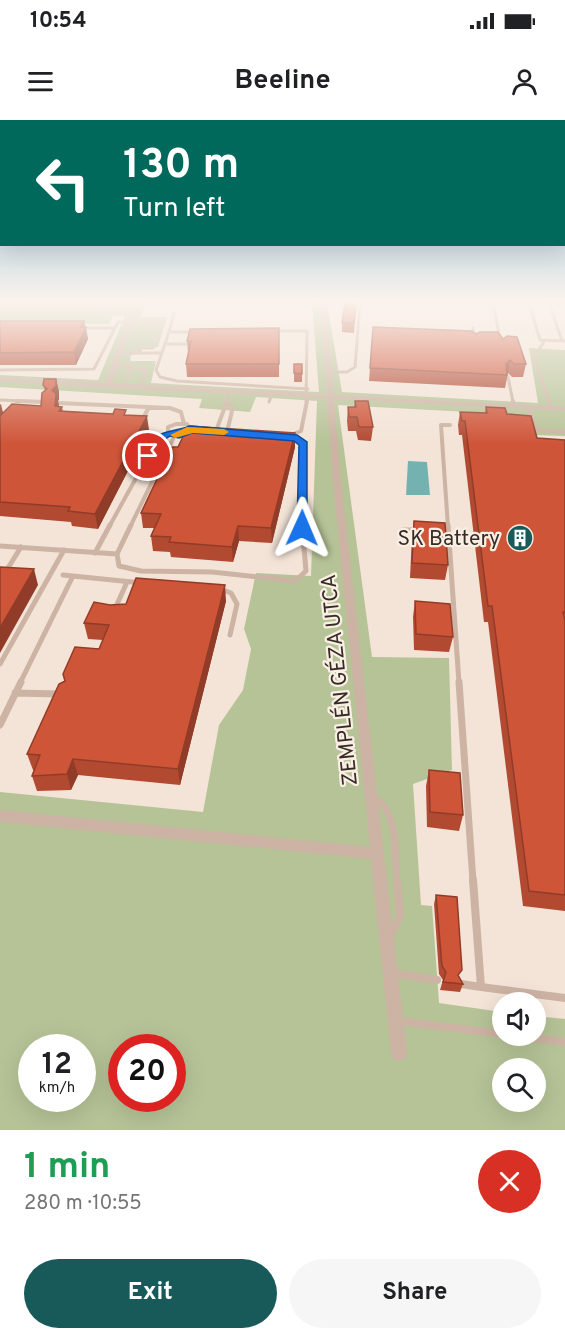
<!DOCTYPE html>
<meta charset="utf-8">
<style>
body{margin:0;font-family:Overpass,sans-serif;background:#f6f6f6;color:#202124;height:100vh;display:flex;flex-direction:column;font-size:22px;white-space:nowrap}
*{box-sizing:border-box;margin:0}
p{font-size:20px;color:#757577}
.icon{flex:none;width:33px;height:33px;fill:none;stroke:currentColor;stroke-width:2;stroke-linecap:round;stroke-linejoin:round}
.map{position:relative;height:1010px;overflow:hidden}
.side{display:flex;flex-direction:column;background:#fff;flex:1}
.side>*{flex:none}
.guide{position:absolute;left:0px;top:0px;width:566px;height:126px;box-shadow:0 6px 24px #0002;background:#00695c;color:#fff;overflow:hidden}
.fabs{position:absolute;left:492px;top:872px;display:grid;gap:12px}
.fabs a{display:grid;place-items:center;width:54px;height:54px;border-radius:50%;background:#fff;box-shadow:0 6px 24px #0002;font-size:30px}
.speed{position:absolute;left:18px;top:914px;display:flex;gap:12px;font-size:30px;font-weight:700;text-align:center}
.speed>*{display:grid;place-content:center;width:78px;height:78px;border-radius:50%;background:#fff;box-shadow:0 6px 24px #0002;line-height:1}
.speed small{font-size:15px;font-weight:400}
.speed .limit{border:9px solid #d22;background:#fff;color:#111}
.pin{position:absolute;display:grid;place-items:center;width:51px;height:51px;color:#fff;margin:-26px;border:3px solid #fff;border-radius:50%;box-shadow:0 2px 6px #0007}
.me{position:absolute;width:66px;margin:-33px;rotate:1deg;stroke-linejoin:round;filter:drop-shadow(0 0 4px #0008)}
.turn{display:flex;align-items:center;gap:21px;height:126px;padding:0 24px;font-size:27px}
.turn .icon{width:78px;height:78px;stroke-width:2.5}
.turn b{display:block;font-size:42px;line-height:51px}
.round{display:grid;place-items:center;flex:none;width:63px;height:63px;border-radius:32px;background:#f6f6f6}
.summary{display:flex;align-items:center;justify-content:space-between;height:102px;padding:0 24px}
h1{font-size:36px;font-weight:700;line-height:45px;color:#1e9e55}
.cta{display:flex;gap:12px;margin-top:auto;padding:12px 24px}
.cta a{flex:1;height:69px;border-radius:36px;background:#185a5a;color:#fff;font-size:24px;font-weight:700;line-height:69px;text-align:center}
.cta a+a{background:#f6f6f6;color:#202124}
.status{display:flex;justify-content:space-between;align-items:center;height:42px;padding:0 30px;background:#fff;direction:ltr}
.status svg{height:16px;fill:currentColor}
header{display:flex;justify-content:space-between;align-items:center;height:78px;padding:0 24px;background:#fff;font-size:27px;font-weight:700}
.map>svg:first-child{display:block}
.green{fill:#b6c397;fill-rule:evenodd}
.water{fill:#74b2b1}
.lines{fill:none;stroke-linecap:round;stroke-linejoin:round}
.service-far4{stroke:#ccb3a3;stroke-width:3}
.service-far3{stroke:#ccb3a3;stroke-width:4}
.service-far2{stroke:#ccb3a3;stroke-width:5}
.service-far1{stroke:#ccb3a3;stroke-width:7}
.service{stroke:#ccb3a3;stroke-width:8}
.minor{fill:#ccb3a3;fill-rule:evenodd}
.wall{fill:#b24931}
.shaded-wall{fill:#913c28}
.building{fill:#cf5539;stroke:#913c28;stroke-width:1.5}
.route{fill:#1a73e8;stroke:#114b97;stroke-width:1.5}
.slow{fill:#f59e0b}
.labels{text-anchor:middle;stroke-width:4.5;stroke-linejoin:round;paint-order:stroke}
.poi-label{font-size:21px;fill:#362a25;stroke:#faefe4;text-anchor:end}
.street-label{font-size:21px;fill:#362a25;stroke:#faefe4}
</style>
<div class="status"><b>10:54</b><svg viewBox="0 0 49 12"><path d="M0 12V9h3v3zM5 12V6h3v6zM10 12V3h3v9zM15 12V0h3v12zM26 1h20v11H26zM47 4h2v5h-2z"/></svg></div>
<header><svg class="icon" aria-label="menu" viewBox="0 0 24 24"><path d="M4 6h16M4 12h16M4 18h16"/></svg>Beeline<svg class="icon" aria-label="person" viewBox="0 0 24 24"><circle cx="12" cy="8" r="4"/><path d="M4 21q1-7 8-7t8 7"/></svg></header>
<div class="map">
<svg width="565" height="1010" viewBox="0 0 565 1010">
<rect width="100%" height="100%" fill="#f3e4d7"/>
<path class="green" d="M0,183H145L141,197H167L158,227L142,229L141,234L131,235L130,241H156L151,263L319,272L312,183H327L342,272L538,283L529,228L565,230V316L532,315L523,295L338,285L372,537L449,538L452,650L413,664L421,785L432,786L439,883L502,892V915H536V896L565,899V1010H0V672L203,692L219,605L243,570L251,529L244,509L256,453L311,456L317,281L256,277L250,292L199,288L202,279L0,267V255L98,260L125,196H113L109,204H0ZM32,927H82V978H32ZM122,927H172V978H122ZM502,948H536V981H502Z"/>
<path class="water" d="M408,341L427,342L430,375H406Z"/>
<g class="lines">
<path class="service-far4" d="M493,183L500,220
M529,183L540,220L565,221
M545,183L565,184
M549,183L562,221
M115,208L118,202L162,201L153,228H139L138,233
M473,208L474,219
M275,211H307L306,282
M169,212L174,193
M196,212H169L156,250L160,257L177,261L308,269
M545,220L534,237L549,282
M165,224H187
M119,233H162
M114,246L146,249L142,267
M0,250L94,249L115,208H80
M328,252H347L355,247L360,183
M508,257L513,282
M127,259L130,246
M0,280L46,282
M226,282L230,272
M269,282L272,273"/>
<path class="service-far3" d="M16,281L46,282
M513,281L514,286
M549,281L551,288
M59,283L170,288L181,292L184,304
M528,287L536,310L565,312
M141,302L149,287
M176,304H187L191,310L179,315L168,313V307Z
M216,311L227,281
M227,312L233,287L228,283
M291,315L301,311L307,281
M288,316L304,324L302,407
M140,352L157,353
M109,407L157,320L168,313
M130,407L175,315
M448,407L441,305H450"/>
<path class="service-far2" d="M448,405L459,563
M403,415V410H417
M0,426L117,434L119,446L141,451L212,452L295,461L306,451L302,405
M95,433L110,405
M117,434L131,405
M63,455L142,463
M0,461L21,427
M220,469L231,473L237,484L230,515
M114,491L127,462
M0,544L64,430
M20,563L72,458"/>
<path class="service-far1" d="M459,562L473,761
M15,573L59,574
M0,605L21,562
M373,678C399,688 395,737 397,761"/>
<path class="service" d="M473,760L481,867L565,878
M390,816L400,796L397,760
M391,853L437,860
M461,864L481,867
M397,901L502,914
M507,915L565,922"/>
<path class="minor" d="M320,183H326L334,275L565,287V291L334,279L341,362L407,933L405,939L399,941L393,939L391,933L371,739L0,702V690L370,727L333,362L327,278L107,268L0,261V257L105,262L128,199L131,197L134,199L112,263L327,274Z"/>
</g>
<path class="wall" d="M356,184L354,213L342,212V203Z
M0,201L86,207L88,219L76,245H0Z
M373,207L476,214L526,244L523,257H512L508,253L505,268L369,261Z
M279,208V257H187L186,244L188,234L187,221Z
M294,244H302V262H294Z
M56,259L59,272V279L58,281L59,286L62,287L63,291L127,295L149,310L98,409L72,406L71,402L0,396V284L3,293L41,286L45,271L43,265Z
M355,281L373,307L371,321L358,320L356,311H348L347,301L348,287H354Z
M486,287L507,294L537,318L565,320V791L523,786L488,502H484L462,315H459L458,305L460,292L485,293Z
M295,327L272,423L239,421L233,442L171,437L170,432L153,431L151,416L154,408H143L141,393Z
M414,401L448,445L445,460L410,458L412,416Z
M226,481L180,665L78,655L71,670L37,671L32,656L34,650H33L27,634L65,561L99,529L103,520L88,519L84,503L110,485Z
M415,481L453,517L449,532L414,530L413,497Z
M429,650L463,695L459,711L427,707L426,666Z
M436,775L459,858L463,864L460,872L440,870L443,860L439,854L434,784Z"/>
<path class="shaded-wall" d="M84,201L88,219L76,245L74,232L81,207Z
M510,240L508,253L506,255V244Z
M56,259L59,272V279L58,281L59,287L55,286L52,270Z
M1,284L4,298L0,303V285Z
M147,296L149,310L98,409L95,394Z
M295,313V327L272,423L271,408Z
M238,406L239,421L233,442L232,427Z
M34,449L38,465L0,533V508Z
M225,465L226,481L180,665L178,649Z
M73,639L78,655L71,670L67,654Z"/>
<path class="building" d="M345,183L356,184L354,203H342Z
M0,201H84L81,207H86L74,232L0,233Z
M373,207L472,211L476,214L480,212H498L503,219L507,216L517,217L526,244H514L510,240L506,244L507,255L370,248Z
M279,208V244H186L191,221H187L190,209Z
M294,244H302V254L294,253Z
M44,259H56V266L52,270L56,274L55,286L62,287L59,291L113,294L115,289L126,290L124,295L147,296L95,394L68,391L70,387L0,382V296L12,284L41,286L42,273L47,269L43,265Z
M355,281H368L373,307H359L357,297H349L348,287H356Z
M486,287L505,288L507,294L531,296L537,318L565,320V492H563L565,501V775L529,771L492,486H488L465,301H462L460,292L487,293Z
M188,306L295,313L271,408L238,406L232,427L169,422L171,417L151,416L161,394L141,393L172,327H178Z
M414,401L445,403L448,445L412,443Z
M0,447L34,449L0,508Z
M136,458L225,465L178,649L73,639L67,654L32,656L40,635L27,634L59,564L65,561L63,554L75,527L99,529L109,505L84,503L94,482L110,485L126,484Z
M415,481L450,484L453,517L416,514Z
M429,650L460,653L463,695L430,692Z
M436,775L457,777L462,850L458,855L463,864L443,862L446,852L442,846Z"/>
<linearGradient id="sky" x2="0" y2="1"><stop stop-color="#79b3d2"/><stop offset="0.56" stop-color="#faf3ed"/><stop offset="1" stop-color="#faf3ed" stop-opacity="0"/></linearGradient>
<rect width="565" height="324" fill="url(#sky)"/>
<path class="route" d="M191,306L297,315L307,322V411L297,408L299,325L294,321L192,313L179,318L170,316L161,322L152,338L143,336C160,306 163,315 191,306Z"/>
<path class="slow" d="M187,307L224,309L229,312L224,315L193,313L175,318L170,315Z"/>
<defs>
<symbol id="building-disc" viewBox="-11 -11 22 22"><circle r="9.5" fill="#185a5a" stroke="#faefe4"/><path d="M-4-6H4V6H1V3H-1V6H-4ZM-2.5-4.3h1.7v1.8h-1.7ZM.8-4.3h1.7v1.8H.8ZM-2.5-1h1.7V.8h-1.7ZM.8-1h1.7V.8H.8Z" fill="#fff"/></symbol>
</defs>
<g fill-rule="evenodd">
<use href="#building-disc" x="505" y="403" width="30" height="30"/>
</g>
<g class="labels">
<g class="poi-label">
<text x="500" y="425">SK Battery</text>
</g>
<g class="street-label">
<text transform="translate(339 560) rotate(-96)" y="7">ZEMPLÉN GÉZA UTCA</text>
</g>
</g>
</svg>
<div class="fabs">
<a><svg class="icon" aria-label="sound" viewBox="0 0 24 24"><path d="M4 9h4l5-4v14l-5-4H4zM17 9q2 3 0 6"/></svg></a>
<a><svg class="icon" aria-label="search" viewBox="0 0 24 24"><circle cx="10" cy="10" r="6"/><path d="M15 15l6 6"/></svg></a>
</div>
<div class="speed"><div>12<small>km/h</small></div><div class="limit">20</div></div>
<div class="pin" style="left:148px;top:336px;background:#d93025"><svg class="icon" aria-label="arrive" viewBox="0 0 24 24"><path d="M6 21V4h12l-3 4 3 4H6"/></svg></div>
<svg class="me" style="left:302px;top:408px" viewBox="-20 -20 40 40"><path d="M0-17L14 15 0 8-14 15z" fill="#1a73e8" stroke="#fff" stroke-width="4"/></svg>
<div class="guide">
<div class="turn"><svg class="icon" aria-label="left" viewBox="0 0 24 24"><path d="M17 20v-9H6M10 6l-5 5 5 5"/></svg><div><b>130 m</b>Turn left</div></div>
</div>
</div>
<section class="side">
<div class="summary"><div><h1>1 min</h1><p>280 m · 10:55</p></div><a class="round" style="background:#d93025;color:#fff"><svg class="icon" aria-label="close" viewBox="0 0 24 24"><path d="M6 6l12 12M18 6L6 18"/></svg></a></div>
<div class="cta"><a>Exit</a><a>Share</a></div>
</section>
